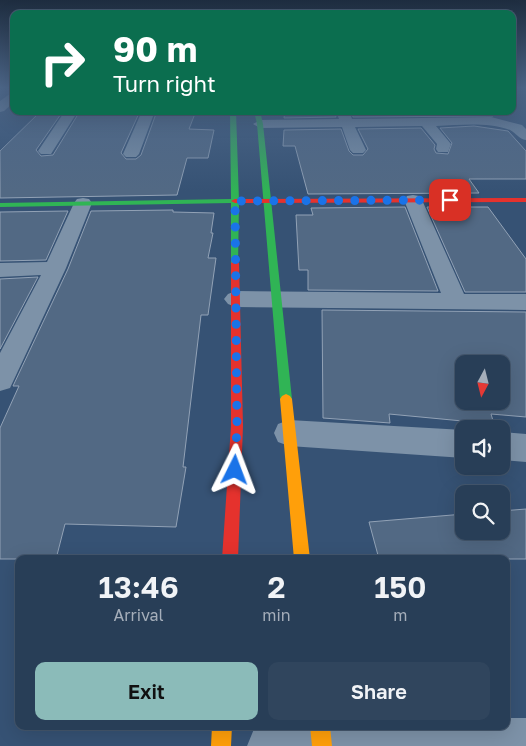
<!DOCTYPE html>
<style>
body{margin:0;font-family:"Golos Text",sans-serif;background:#30455d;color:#f1f3f6;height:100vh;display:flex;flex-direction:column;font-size:19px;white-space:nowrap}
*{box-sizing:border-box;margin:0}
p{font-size:16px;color:#a5aeba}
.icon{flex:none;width:28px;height:28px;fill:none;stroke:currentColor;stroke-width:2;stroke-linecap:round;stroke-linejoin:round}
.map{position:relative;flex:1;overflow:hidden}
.panel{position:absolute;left:15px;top:555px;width:495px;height:175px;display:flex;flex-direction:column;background:#283e57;border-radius:10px;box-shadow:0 5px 20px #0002,0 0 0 1px #44576d}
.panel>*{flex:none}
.hud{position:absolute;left:10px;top:10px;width:506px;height:105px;border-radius:10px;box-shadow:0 5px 20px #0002,0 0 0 1px #44576d;background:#0b6e4f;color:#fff;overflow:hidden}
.needle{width:32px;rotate:187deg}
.buttons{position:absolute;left:455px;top:355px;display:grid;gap:10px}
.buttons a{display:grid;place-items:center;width:55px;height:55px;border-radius:10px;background:#283e57;box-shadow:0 5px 20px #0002,0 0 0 1px #44576d;font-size:25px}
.pin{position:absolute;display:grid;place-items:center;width:42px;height:42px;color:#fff;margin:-21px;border-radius:10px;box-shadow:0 2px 8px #0006}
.me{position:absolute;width:55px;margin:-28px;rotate:3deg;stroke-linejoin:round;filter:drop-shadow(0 0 4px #0008)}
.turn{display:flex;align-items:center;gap:18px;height:105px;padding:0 20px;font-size:22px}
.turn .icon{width:65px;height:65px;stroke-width:2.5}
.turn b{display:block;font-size:35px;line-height:42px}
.eta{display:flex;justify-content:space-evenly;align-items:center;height:85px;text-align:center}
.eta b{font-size:30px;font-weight:600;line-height:35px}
.primary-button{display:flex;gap:10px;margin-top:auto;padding:10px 20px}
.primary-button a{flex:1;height:58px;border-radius:10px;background:#8bbbb9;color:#111;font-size:20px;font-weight:600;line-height:58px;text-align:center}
.primary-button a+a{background:#30455d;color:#f1f3f6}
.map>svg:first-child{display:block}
.building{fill:#526984;stroke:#92a2b6;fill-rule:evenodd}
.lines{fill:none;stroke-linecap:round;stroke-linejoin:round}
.street{fill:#7d92a8;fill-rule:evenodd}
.fast{fill:#30b455;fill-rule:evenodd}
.slow{fill:#ff9f0a;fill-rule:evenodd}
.jam{fill:#e5322d;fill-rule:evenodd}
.route{stroke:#1a73e8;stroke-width:9;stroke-dasharray:0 16.2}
</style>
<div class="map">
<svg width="526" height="746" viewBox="0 0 526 746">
<rect width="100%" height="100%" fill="#365274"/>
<path class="building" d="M41,111H63L36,150L41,156L53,155L80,111H140L121,153L126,159H136L141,155L157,111H196L189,129L214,130L208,158H187L177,195L0,198V151Z
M285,111H334L336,117L284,118Z
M351,111H489L493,116L353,117Z
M474,126L508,131L526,151V179H469L479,193L308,194L295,146H283L284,130L341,129L349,151L353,155H363L368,149L358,129L421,128L435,145L434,149L436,153L448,154L452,143L440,128Z
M405,207L438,291L308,290V270H299L296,215H313L311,208Z
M427,207H488L526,259V292H465Z
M173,210V212L214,213L211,233H213L208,258H216L208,315H201L183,467H186L176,527L65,524L56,559H0V428L19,386H13L68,269L91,211Z
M68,211L46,260L0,261V212Z
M38,277L0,349V279Z
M322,310L526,312V417L491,414L494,424L389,414L390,423L323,418ZM464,364H501V401H464Z
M526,509V559H379L369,522L464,514V531H501V511Z"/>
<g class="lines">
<path class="street" d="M14,91V102L4,111L0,112V101Z
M65,111H78L51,154H41L38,151Z
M142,111H155L139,154L136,157H126L123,154Z
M336,111H349L352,119L491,117L522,125L526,129V140C519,139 516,133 510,130C487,122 461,125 436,126L451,144L448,152H438L436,149L437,144L422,126L355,127L366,150L363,153H353L350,150L342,127L260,128L253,124L260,120L339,119Z
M413,195L419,196L422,200L464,294H526V310L236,307L228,304L224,299L228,294L236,291L441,293L404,200L407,196Z
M83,198L89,199L92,203L66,268L10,388L0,391V353L41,275L0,277V263L47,262L74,203L77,199Z
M289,420L464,430V458L289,446L278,442L274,433L278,424Z
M501,432L526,434V462L501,460Z
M506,718H526V746H247L254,729L260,726H506Z"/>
<path class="fast" d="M230,111H236L239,201L238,265H232L231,263V203L0,207V203L231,199Z
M254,111H260L263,124L292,399L290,402H282L280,399L257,124Z"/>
<path class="slow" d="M286,394L290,396L292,399L310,559H294L280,399L282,396Z
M212,726H232L231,746H211Z
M310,726H330L332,746H312Z"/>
<path class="jam" d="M526,198V202L235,203L231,201L235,199Z
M235,260L239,263L243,426L238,559H222L231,426V263Z"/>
</g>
<linearGradient id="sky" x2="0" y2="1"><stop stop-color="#1e2d40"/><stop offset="0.46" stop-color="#4c6688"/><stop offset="1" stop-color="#4c6688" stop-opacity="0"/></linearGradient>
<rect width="526" height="191" fill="url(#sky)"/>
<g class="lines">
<path class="route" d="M235,470L237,426L235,201L450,200"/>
</g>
</svg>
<div class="buttons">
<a><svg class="needle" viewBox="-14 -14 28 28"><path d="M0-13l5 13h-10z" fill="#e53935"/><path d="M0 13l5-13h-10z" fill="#a5aeba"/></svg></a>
<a><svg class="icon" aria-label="sound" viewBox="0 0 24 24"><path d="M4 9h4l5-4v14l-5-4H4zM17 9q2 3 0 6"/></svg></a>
<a><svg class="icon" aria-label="search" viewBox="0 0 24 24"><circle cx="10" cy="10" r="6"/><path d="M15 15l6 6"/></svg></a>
</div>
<div class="pin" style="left:450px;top:200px;background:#d93025"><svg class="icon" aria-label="arrive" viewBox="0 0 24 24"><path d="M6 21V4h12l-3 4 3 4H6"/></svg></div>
<svg class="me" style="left:235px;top:470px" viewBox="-20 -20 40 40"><path d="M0-17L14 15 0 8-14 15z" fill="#1a73e8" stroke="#fff" stroke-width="4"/></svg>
<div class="hud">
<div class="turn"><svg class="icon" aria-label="right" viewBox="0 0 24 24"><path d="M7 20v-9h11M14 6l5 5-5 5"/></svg><div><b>90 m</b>Turn right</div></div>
</div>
<section class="panel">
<div class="eta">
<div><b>13:46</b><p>Arrival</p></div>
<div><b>2</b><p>min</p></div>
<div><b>150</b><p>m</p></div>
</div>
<div class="primary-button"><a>Exit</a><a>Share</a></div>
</section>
</div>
